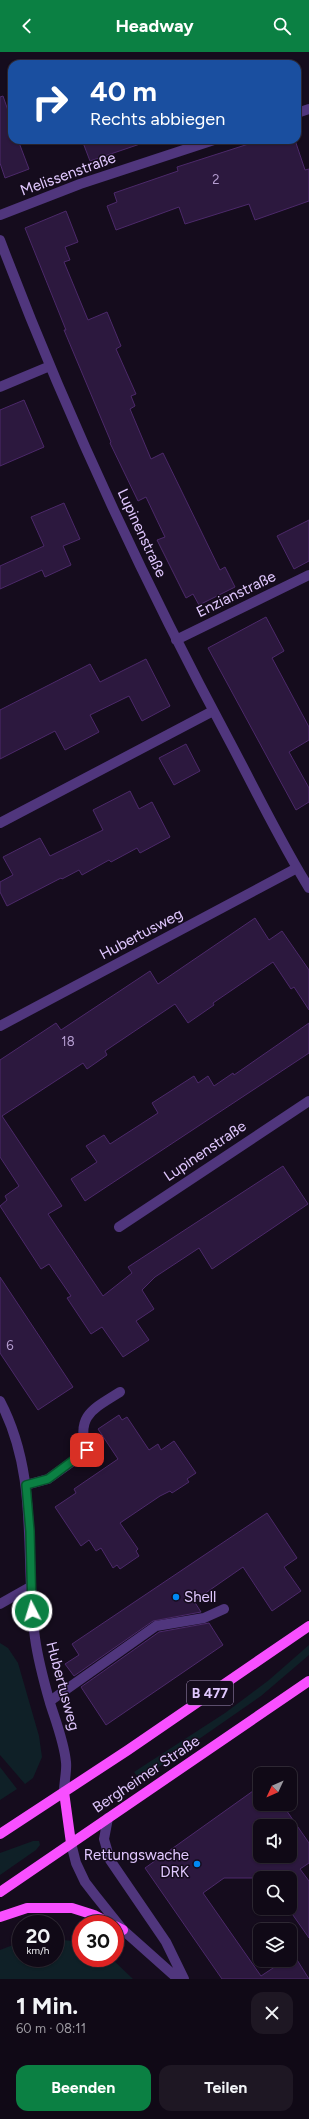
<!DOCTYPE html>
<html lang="de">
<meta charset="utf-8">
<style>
body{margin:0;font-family:Figtree,sans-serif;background:#1e1723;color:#f1f3f6;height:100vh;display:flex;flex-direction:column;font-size:15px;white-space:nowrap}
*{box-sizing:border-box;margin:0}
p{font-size:13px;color:#9c9aa1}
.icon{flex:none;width:22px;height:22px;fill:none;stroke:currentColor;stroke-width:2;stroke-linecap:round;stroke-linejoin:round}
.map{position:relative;height:1927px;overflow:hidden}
.side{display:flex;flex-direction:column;background:#100916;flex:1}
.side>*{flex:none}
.guide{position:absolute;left:8px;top:8px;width:293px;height:84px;border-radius:12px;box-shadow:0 1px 3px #0004,0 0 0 1px #302a35;background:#1a4fa0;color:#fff;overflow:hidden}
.needle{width:26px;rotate:226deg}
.fabs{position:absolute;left:253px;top:1715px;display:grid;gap:8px}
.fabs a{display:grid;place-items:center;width:44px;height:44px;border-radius:8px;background:#100916;box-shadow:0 1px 3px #0004,0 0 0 1px #302a35;font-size:20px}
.speed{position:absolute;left:12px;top:1863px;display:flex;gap:8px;font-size:20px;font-weight:700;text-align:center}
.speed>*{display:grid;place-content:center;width:52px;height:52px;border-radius:50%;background:#100916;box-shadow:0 1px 3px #0004,0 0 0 1px #302a35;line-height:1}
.speed small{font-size:10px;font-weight:400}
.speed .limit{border:6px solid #d22;background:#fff;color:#111}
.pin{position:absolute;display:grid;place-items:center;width:34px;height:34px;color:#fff;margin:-17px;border-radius:8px;box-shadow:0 2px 6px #0006}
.me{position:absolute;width:44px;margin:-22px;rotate:355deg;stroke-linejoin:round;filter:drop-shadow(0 0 3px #0008)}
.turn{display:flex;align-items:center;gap:14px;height:84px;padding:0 16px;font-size:18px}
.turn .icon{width:52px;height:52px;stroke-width:2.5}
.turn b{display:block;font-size:28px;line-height:34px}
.round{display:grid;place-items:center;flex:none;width:42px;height:42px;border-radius:12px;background:#1e1723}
.overview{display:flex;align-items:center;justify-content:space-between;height:68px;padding:0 16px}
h1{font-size:24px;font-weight:700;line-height:30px}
.button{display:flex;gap:8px;margin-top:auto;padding:8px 16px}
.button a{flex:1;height:46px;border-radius:12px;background:#0b8043;color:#fff;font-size:16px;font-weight:700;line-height:46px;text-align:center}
.button a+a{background:#1e1723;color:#f1f3f6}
header{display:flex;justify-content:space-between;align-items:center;height:52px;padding:0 16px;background:#0b8043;color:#fff;font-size:18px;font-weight:700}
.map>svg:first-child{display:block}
.green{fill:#0f2027}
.building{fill:#2c183e;stroke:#4c296a;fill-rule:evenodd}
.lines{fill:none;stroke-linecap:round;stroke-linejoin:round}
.lane{stroke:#50367d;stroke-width:10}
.street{stroke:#50367d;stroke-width:10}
.primary{stroke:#f84fff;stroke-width:10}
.route-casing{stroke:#07532c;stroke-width:10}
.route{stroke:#0b8043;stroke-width:7}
.poi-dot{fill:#0089f3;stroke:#150c1d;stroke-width:1.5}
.labels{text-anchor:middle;stroke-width:3;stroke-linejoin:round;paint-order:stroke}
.number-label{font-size:13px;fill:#b49ccf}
.shield{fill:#150c1d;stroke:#a490bb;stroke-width:1}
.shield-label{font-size:14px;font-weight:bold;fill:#e1c8ff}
.street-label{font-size:15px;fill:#e1c8ff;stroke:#150c1d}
.poi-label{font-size:15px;fill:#e1c8ff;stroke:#150c1d;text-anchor:start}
</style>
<header><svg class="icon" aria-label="back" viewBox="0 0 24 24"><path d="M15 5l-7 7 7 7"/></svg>Headway<svg class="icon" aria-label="search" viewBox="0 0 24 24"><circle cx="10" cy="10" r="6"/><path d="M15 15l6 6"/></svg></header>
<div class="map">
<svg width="309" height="1927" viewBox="0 0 309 1927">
<rect width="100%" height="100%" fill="#150c1d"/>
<path class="green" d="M0,1591L8,1596L18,1611L39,1684L42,1705L33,1726L25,1732L0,1703Z
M309,1593V1603L261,1644L140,1728L134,1720L225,1661L269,1628Z
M0,1715L17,1737L0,1748Z
M33,1789H39L40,1793L36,1798L0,1823V1801Z
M55,1887L81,1890V1906H111L133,1927H0V1898L21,1890V1906H55Z"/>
<path class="building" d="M3,44L12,70V88H18L29,117L5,126L0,111V45Z
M82,88H142L143,91L90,109Z
M261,88H295L305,118L309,117V149L255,168L249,152L185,172L179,155L116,178L107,154L117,150L114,141L178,119L177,115Z
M66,159L78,190L65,195L70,208L64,210L88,268L107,260L121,294L116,297L136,342L131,344L135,354L130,357L151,407L163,401L220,518L225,515L235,535L199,553L193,542L186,546L157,488L165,485L155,464L146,445L138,449L110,391L111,390L64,278H66L25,176Z
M24,348L44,395L0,414V358Z
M64,451L80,487L63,494L71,513L45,525L42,518L0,537V514L44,494L31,465Z
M309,468V509L294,517L277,484Z
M266,565L284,599L272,606L309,675V688L289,700L309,736V750L296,758L208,596Z
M146,607L170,654L142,669L129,644L90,663L99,680L65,698L55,679L0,707V658L90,612L100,630Z
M186,692L200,719L174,733L159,706Z
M130,739L139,757L152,750L170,785L140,801L137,796L111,810L109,808L82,823L79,818L62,827L61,826L7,854L0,840V830L13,823L3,805L40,786L50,804L103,778L93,758Z
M255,866L269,888L282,879L309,918V958L294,935L291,937L273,910L213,951L214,953L188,971L175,952L105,999L107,1003L87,1017L83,1011L2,1064L62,1154L48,1162L103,1244L132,1221L128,1215L283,1114L308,1152L212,1217L199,1196L155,1225L142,1238L154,1257L136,1269L149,1288L123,1305L102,1275L91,1282L67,1246L71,1244L49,1212L41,1217L0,1154L7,1148L5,1144L19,1134L0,1105V1008L56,971L61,978L150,919L158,932Z
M309,971V1001L85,1149L71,1127L97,1110L86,1094L104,1083L110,1092L138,1074L158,1061L152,1051L194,1024L198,1031L208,1024L214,1034L233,1021L234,1023Z
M0,1225L73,1335L38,1358L0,1301Z
M119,1363L122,1368L127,1365L149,1398L158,1392L161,1398L174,1389L196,1421L187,1427L189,1430L172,1441L170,1439L160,1444L120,1471L138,1497L136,1499L139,1504L120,1517L117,1513L113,1516L101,1496L96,1499L89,1488L81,1494L55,1455L76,1441L74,1437L118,1407L98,1377Z
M267,1461L297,1506L284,1515L301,1539L272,1559L243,1515L194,1549L201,1560L153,1569L74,1624L65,1612L79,1603L72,1592Z
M209,1571L223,1593L106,1673L81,1635L159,1580Z
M260,1734V1752H282L309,1791V1811L300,1817L309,1829V1886L288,1856H290V1826H224L203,1841L261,1924L285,1908H290V1905L294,1903L309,1927H222L145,1816ZM260,1774H290V1804H260Z"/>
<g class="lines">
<path class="lane" d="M26,1433L48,1427L87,1399C75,1364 93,1357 120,1340
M50,1649L156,1574L204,1566L224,1557"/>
<path class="street" d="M297,61L309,57
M0,163L80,132L214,88
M0,188C65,360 143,528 230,690C256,739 280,789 309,836
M0,335L50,314
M176,588L309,523
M0,771L213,659
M0,974L297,816
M119,1175L309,1049
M0,1349C40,1425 24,1505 35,1586C38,1608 44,1630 50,1651C56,1670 64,1690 66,1710C67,1719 64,1730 64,1740
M0,1552L30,1535
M108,1766L104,1787L110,1808L166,1890L184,1927
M71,1791L76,1811L85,1830L95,1843L123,1878L178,1927"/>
<path class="primary" d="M64,1740L71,1791
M0,1782L128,1698L309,1574
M0,1840L309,1629
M0,1865L27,1856H72L94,1863L111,1872
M115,1874L123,1878"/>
</g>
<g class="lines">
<defs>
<path id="route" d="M32,1559L30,1479L26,1433L48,1427L87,1398"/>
</defs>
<use href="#route" class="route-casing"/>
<use href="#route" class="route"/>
</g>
<g class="poi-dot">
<circle cx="176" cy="1545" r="4"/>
<circle cx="197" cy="1812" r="4"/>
</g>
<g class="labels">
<g class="number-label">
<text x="216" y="132">2</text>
<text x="68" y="994">18</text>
<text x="10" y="1298">6</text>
</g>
<rect class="shield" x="187" y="1629" width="46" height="24" rx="3"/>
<g class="shield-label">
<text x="210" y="1646">B 477</text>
</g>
<g class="street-label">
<text transform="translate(68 122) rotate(-20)" y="5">Melissenstraße</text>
<text transform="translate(142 481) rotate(65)" y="5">Lupinenstraße</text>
<text transform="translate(236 542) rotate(-26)" y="5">Enzianstraße</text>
<text transform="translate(141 882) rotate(-28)" y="5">Hubertusweg</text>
<text transform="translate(205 1099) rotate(-34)" y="5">Lupinenstraße</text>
<text transform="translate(63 1634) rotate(75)" y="5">Hubertusweg</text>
<text transform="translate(146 1722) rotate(-34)" y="5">Bergheimer Straße</text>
</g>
<g class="poi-label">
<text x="184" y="1550">Shell</text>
<text x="189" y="1808" text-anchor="end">Rettungswache<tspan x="189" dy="17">DRK</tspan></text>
</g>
</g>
</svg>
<div class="fabs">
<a><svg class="needle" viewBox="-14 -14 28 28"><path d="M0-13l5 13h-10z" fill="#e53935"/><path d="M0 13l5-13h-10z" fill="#9c9aa1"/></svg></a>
<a><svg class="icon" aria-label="sound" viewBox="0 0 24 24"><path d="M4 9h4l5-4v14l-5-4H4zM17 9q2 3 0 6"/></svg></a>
<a><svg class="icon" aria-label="search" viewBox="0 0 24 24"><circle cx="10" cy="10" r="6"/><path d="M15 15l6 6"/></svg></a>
<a><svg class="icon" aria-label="layers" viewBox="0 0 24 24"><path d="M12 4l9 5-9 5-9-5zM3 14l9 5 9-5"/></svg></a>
</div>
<div class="speed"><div>20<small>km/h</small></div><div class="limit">30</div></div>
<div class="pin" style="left:87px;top:1398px;background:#d93025"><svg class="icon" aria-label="arrive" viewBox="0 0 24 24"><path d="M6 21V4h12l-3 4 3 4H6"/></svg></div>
<svg class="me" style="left:32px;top:1559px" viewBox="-20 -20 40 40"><circle r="17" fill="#0b8043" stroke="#fff" stroke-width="3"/><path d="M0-11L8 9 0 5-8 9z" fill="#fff"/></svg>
<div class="guide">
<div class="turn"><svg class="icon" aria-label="right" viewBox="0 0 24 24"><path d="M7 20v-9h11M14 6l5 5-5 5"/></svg><div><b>40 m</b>Rechts abbiegen</div></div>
</div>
</div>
<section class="side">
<div class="overview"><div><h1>1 Min.</h1><p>60 m · 08:11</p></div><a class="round"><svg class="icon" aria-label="close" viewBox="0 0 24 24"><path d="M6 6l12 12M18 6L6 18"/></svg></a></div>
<div class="button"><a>Beenden</a><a>Teilen</a></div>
</section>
